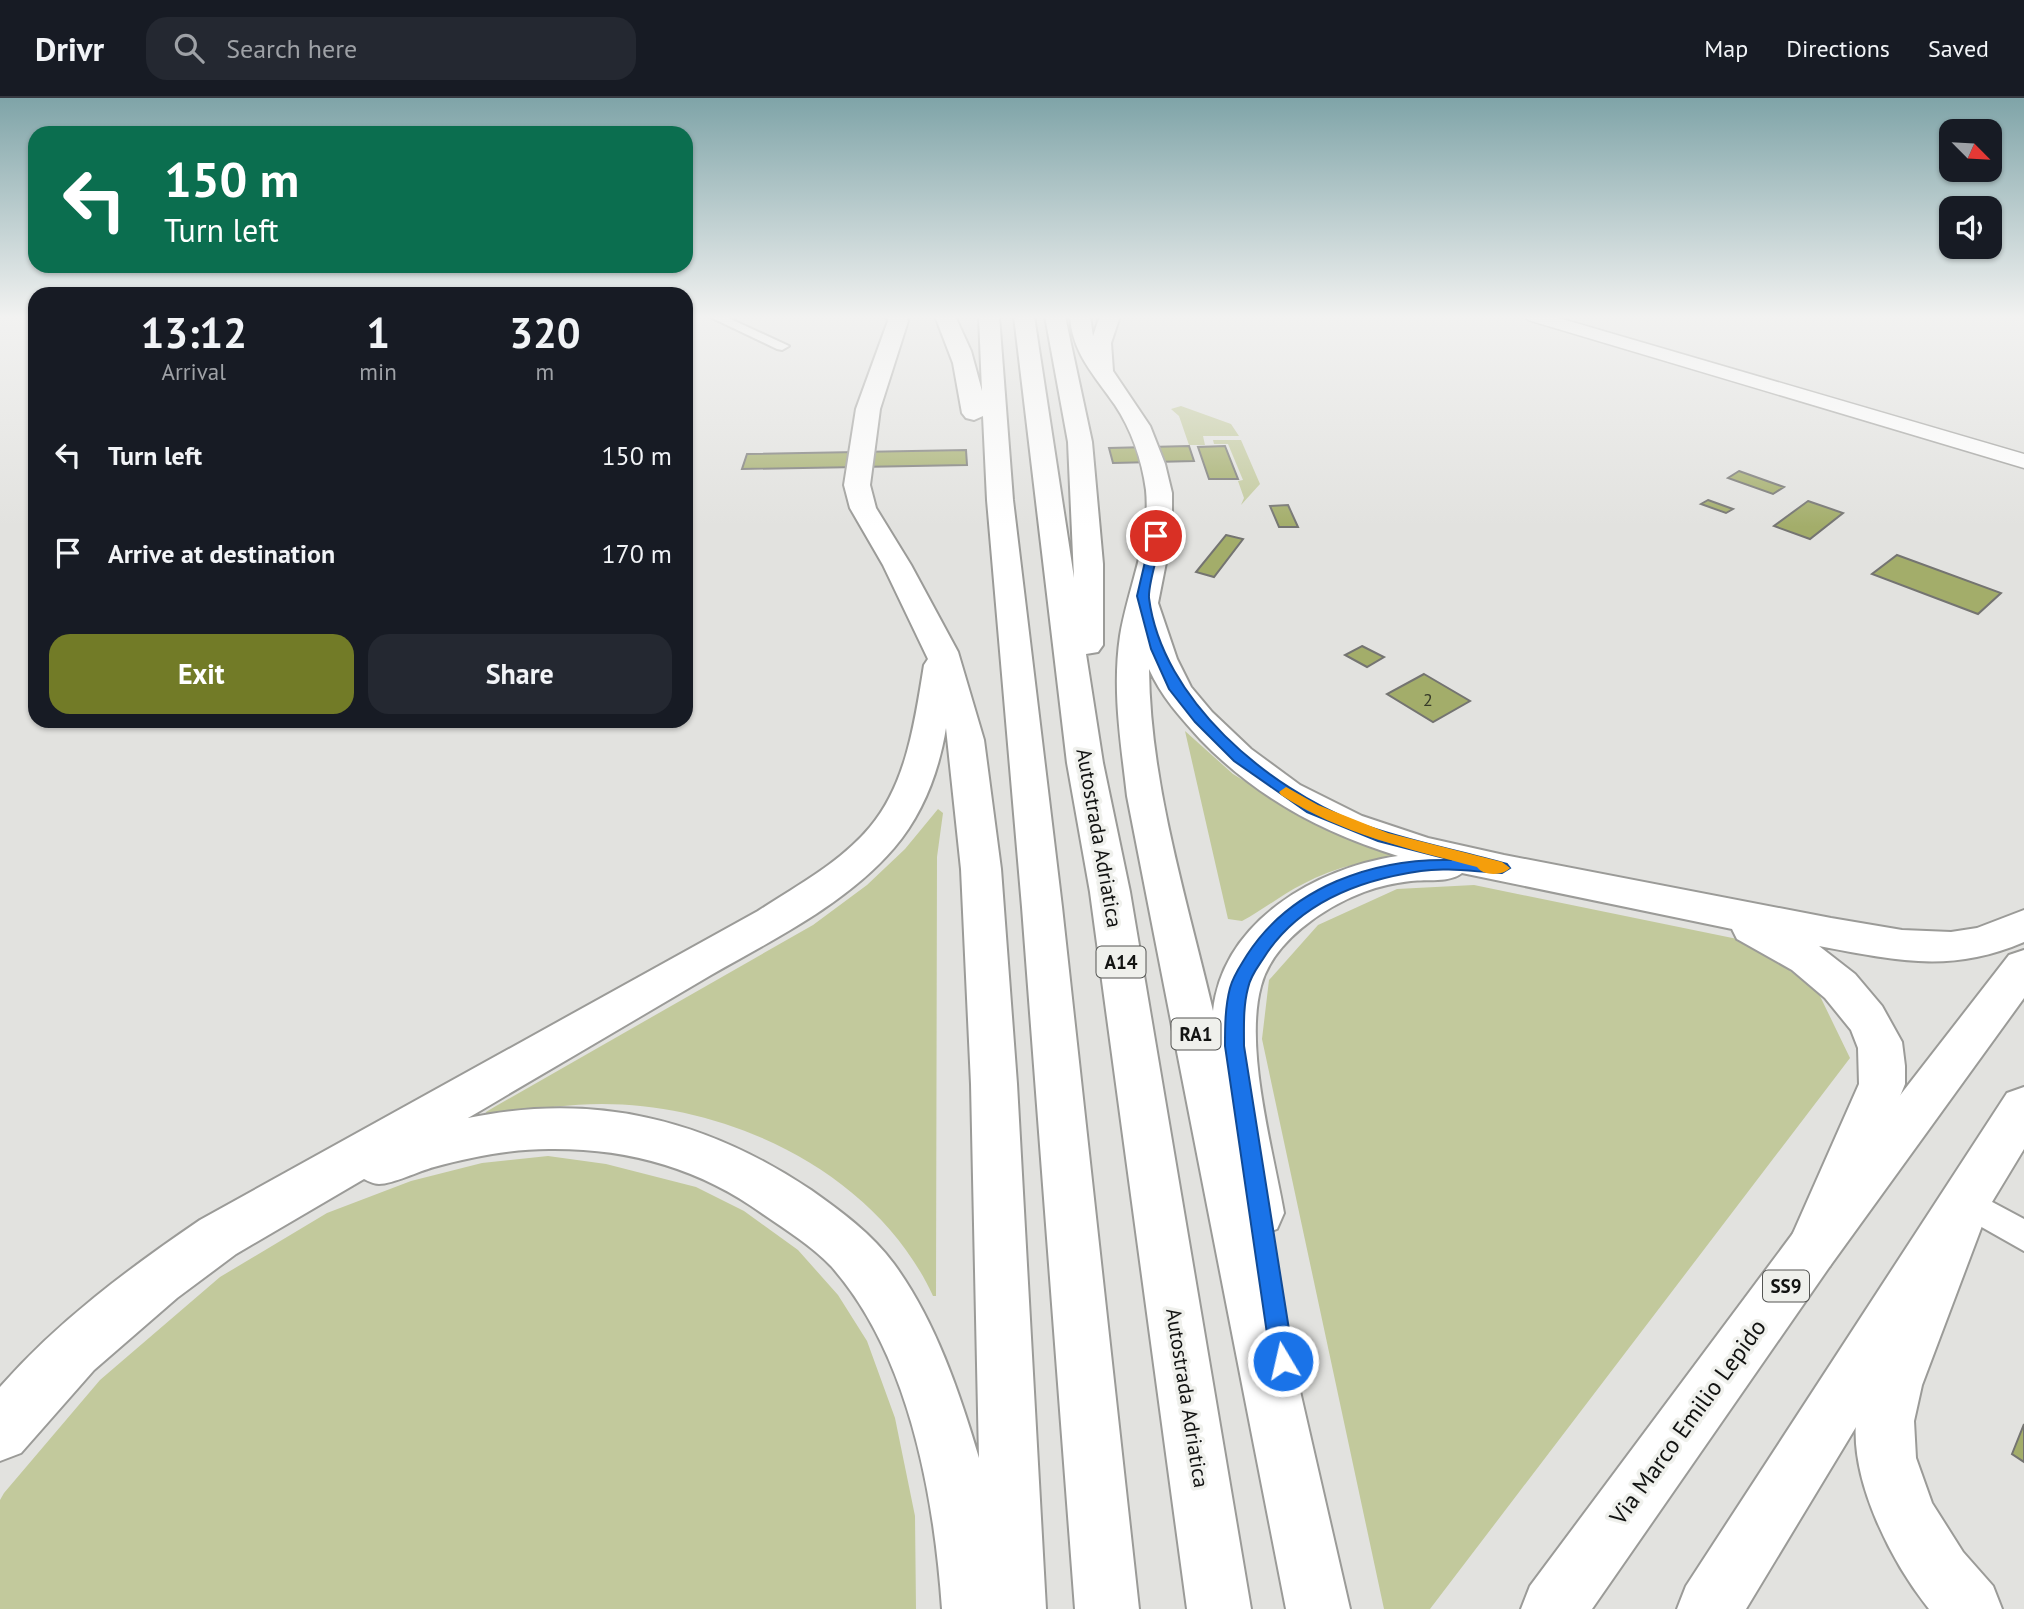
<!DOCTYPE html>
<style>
body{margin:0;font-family:"PT Sans",sans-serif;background:#242831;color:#f1f3f6;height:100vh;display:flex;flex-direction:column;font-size:26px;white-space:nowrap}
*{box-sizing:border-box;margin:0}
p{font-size:23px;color:#9ea1a6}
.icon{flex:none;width:38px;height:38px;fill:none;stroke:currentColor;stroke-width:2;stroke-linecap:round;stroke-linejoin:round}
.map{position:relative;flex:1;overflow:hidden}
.details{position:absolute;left:28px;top:189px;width:665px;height:441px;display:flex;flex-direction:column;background:#171b24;border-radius:21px;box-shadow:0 2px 5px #0004}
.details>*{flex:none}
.hud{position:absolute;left:28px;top:28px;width:665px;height:147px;border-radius:21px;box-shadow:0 2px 5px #0004;background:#0b6e4f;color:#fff;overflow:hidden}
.needle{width:46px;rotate:114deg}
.fabs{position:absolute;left:1939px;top:21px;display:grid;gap:14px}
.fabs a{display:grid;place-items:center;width:63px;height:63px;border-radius:14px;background:#171b24;box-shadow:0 2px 5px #0004;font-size:35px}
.pin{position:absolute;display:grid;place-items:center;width:60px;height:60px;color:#fff;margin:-30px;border:4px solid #fff;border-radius:50%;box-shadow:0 2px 7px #0007}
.me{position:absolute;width:77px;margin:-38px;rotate:351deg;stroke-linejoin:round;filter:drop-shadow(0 0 5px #0008)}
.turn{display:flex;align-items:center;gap:24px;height:147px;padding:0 21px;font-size:32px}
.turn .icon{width:91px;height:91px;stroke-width:2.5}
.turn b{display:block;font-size:49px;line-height:60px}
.eta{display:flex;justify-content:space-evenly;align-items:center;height:119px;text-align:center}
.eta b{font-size:42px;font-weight:600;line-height:49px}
.action{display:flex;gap:14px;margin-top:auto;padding:14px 21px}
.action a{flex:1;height:80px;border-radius:21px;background:#727b27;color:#fff;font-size:28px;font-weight:600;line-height:80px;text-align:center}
.action a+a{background:#242831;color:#f1f3f6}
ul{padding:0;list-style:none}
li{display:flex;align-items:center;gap:21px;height:98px;padding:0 21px}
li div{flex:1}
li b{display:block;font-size:26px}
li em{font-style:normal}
header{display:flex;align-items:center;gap:42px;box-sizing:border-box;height:98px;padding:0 35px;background:#171b24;border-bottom:2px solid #363941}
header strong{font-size:33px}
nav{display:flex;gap:38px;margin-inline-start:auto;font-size:24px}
.search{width:490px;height:63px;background:#242831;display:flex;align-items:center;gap:18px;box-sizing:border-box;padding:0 24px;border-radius:21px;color:#9ea1a6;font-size:26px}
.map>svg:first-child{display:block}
.green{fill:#c2c99c}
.building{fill:#a3ad6a;stroke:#747471;stroke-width:2}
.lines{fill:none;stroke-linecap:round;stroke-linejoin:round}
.minor-casing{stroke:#9b9b98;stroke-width:4}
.secondary-casing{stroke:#9b9b98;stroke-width:3}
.primary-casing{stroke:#9b9b98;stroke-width:4}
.motorway-casing{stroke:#9b9b98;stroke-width:4}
.minor{fill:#fff;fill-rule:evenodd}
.secondary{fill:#fff;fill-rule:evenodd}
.primary{fill:#fff;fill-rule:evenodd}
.motorway{fill:#fff;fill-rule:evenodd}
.route{fill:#1a73e8;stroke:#114b97;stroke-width:2}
.slow{fill:#f59e0b}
.labels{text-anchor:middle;stroke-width:7;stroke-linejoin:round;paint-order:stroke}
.number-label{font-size:18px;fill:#363a28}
.shield{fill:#eff0ec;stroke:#545553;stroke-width:2}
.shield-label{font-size:19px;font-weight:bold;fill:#121312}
.street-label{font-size:21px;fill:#121312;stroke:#eff0ec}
.near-street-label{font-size:24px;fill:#121312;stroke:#eff0ec}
</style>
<header>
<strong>Drivr</strong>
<div class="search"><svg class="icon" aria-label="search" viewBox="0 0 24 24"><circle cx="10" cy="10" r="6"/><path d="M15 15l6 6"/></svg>Search here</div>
<nav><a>Map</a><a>Directions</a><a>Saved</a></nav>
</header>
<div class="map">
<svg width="2024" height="1511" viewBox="0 0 2024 1511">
<rect width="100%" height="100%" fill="#e2e2df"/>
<path class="green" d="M1181,308L1231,326L1239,338H1203L1205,347H1189L1179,318L1171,311Z
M1213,342H1241L1260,386L1241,407L1244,400L1238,383L1243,382L1228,346H1214Z
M1185,633L1233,676L1298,716L1409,758C1372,761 1336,768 1303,786C1281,797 1263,812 1242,823L1228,821Z
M938,711L943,715L937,759L936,1198H933C877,1076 732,1006 602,1006C563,1006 524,1013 485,1018L486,1014L496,1008L813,827L867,787L905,751Z
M1474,787L1752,844L1818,894L1850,960L1430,1511H1384L1262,941L1269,882L1318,827L1397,791Z
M548,1058L606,1066L696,1089L744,1113L798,1152L838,1197L867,1243L895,1320L915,1418L916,1511H0V1402L4,1395L100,1282L220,1179L327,1115L411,1083L482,1065Z"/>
<path class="building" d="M1189,348L1194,363L1113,365L1109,350Z
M1225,348L1238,381H1209L1198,349Z
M966,352L967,367L742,371L747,356Z
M1739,373L1784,389L1773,396L1728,380Z
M1708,402L1733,411L1726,415L1701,406Z
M1808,403L1843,415L1810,441L1774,428Z
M1288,407L1298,429H1279L1270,408Z
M1226,437L1243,441L1214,479L1196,474Z
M1897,457L2001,495L1978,516L1872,476Z
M1362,548L1384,559L1367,569L1345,557Z
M1424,576L1470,603L1433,624L1387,596Z
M2024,1326V1364L2012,1356Z"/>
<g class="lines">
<defs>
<path id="minor" d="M708,218H724L789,248L782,252L777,251Z
M1966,1090L2024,1121V1153L1955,1114L1950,1104L1955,1094Z"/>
<path id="secondary" d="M1525,218H1552L2024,356V370L1528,222Z"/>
<path id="primary" d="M2024,852V900L1830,1168L1592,1511H1521L1530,1488L1794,1134L2009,857Z
M2024,989V1051L1746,1511H1677L1686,1488L2007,995Z"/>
<path id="motorway" d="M886,218H906L908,223L880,311L870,387L876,410L911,467L958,554L984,642L1001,771L1017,986L1046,1511H942C934,1397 909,1256 831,1168C812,1148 786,1132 763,1116C699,1070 629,1050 549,1051C511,1051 471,1059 434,1069C419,1073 393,1086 379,1086C374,1086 368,1083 364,1081L236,1156L177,1200L94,1272L21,1355L0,1363V1289C57,1224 128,1171 200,1122L758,813C796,788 840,765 870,729C907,685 915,622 924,567L928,561L883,467L850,410L844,387L856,311L888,223ZM946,630L961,771L971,986L979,1360C959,1293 935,1222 894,1166C871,1135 842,1114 811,1092C705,1021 594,994 468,1020C549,972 630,925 711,877C774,841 846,806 894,750C923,716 939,673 946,630Z
M935,218H955L971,253L982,293L979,218H999L1013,402L1062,809L1139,1511H1075L1022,809L987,402L983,318L974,322L966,320L962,315L953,265Z
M1014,218H1034L1074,480L1068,344L1045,218H1065L1092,344L1103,466V547L1098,554L1086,556L1103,665L1130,794L1251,1511H1187L1090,794L1067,665Z
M1070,218H1090L1093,238L1100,218H1120L1111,245L1113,273L1150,328L1165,366L1172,395V434L1158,505L1177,561L1191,589L1212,614L1251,651L1300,687L1362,718L1428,740L1504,757L1831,820L1902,832L1951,834L1977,830L2024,812V844C1950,876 1894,862 1819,848L1855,876L1882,908L1902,944L1905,968V986L1830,1168L1812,1175L1794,1168L1786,1151L1859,986L1858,950L1851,932L1825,900L1792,872L1737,841L1732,831L1462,775C1449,785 1427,781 1411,783C1395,785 1379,788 1364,794C1324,809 1272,844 1261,888C1244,950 1273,1052 1284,1115L1277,1131L1264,1136L1350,1511H1286L1127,698C1121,645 1112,592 1120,538C1128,489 1151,442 1146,392C1142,362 1131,331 1115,307C1095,278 1072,255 1070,218ZM1149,571C1161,598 1180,619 1200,641C1256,699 1321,734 1398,758C1316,770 1223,823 1213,913C1187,802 1150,686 1149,571Z
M1966,1081L1984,1088L1991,1104L1922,1287L1914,1323L1916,1360L1932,1405L1963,1454L1993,1488L2002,1511H1929C1892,1465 1851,1385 1856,1324C1859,1295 1874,1265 1886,1238C1904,1194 1922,1149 1941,1104L1948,1088Z"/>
</defs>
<use href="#minor" class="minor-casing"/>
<use href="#secondary" class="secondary-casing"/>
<use href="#primary" class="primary-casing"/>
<use href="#motorway" class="motorway-casing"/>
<use href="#minor" class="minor"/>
<use href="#secondary" class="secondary"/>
<use href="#primary" class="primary"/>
<use href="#motorway" class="motorway"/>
</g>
<linearGradient id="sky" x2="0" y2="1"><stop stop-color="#7fa4a8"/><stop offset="0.51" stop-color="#f2f2f1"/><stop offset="1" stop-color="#f2f2f1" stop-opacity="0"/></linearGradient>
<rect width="2024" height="429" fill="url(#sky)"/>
<path class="route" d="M1156,434L1162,438C1159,454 1148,485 1149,500C1162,602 1268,690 1358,725C1406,743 1458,752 1507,766L1510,770L1502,775C1476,774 1446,769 1421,773C1358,782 1297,806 1263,861C1257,870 1250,879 1248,890C1243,909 1244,929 1244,948L1294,1263L1291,1271L1283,1274L1275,1271L1271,1263L1225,948C1225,929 1225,909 1230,890C1233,878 1241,867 1247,857C1291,789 1373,760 1452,762L1378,743L1307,714L1234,663L1195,624L1169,591L1151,551L1137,498L1151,438Z"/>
<path class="slow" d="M1286,689L1318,707L1388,735L1502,764L1510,770C1503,778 1483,778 1477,769C1409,751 1341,736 1281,697L1279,694Z"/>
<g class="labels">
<g class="number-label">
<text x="1428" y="608">2</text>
</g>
<g class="shield">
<rect x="1096.5" y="848.5" width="49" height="31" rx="5"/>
<rect x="1171.5" y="920.5" width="49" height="31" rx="5"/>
<rect x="1763" y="1172.5" width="46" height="31" rx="5"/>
</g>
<g class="shield-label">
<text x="1121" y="871">A14</text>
<text x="1196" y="943">RA1</text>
<text x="1786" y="1195">SS9</text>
</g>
<g class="street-label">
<text transform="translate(1099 740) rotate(80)" y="7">Autostrada Adriatica</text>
<text transform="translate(1187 1300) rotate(81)" y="7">Autostrada Adriatica</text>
</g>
<g class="near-street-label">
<text transform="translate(1688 1324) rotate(-54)" y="8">Via Marco Emilio Lepido</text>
</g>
</g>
</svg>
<div class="fabs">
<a><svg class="needle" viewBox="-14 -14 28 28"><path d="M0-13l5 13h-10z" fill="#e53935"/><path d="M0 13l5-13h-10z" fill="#9ea1a6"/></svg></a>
<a><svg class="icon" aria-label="sound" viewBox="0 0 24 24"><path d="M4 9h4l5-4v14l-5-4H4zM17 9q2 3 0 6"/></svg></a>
</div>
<div class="pin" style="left:1156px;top:438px;background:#d93025"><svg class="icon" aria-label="arrive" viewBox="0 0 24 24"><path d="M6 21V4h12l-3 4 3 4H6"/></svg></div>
<svg class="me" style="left:1283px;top:1263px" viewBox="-20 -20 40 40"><circle r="17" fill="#1a73e8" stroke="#fff" stroke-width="3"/><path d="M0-11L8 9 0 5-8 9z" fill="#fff"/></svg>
<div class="hud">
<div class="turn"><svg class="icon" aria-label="left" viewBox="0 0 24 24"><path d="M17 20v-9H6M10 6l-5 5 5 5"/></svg><div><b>150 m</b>Turn left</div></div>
</div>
<section class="details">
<div class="eta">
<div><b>13:12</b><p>Arrival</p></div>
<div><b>1</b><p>min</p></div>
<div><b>320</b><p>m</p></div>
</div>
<ul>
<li><svg class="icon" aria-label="left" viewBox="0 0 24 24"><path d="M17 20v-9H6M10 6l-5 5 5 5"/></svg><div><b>Turn left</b></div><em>150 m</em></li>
<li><svg class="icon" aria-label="arrive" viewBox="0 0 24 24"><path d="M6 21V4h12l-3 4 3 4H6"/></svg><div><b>Arrive at destination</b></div><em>170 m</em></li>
</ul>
<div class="action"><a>Exit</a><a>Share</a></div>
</section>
</div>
